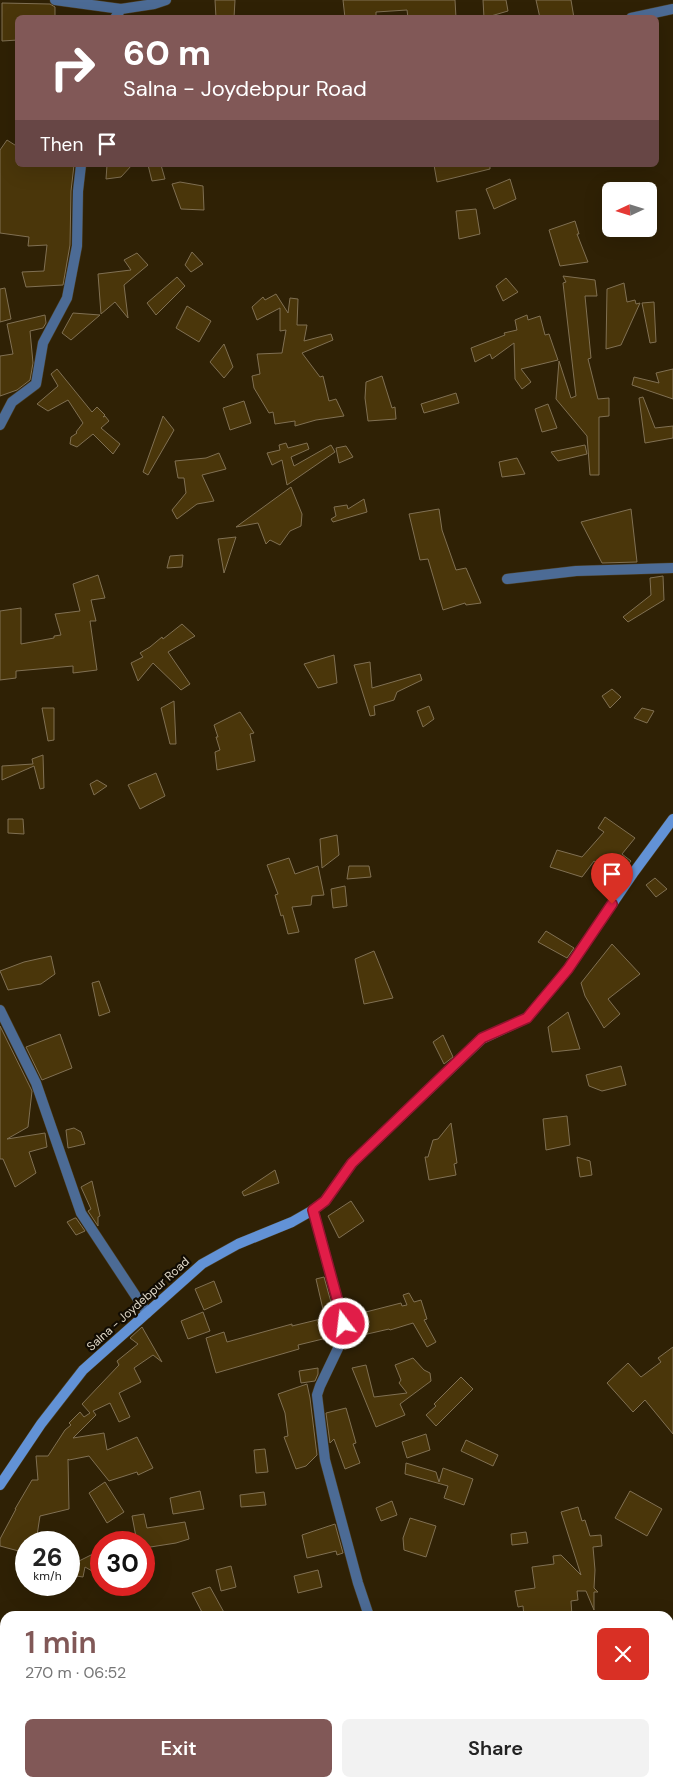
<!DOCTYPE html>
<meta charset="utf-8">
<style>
body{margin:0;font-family:"DM Sans",sans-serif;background:#f2f2f2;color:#222;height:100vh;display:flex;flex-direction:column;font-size:19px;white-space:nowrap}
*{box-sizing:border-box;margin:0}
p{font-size:16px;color:#767676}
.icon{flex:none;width:28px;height:28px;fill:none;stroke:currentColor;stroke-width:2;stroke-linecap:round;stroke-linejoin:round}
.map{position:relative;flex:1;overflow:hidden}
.details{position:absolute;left:0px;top:1611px;width:674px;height:176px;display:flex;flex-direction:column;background:#fff;border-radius:15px 15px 0 0;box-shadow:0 5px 20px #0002}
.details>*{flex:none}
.guide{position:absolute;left:15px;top:15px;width:644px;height:152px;border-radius:8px;box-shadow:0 5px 20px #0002;background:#815857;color:#fff;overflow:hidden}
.needle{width:32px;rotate:266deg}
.controls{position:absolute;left:602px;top:182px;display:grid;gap:10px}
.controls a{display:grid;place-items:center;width:55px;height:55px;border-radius:8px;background:#fff;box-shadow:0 5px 20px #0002;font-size:25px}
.speed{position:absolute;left:15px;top:1531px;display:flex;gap:10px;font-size:25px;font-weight:700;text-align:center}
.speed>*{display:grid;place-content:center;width:65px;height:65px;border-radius:50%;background:#fff;box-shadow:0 5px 20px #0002;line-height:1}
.speed small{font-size:12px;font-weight:400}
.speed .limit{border:8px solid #d22;background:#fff;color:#111}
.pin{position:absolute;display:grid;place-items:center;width:42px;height:42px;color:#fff;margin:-51px -21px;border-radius:50% 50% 50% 0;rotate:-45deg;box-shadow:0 0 5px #0007}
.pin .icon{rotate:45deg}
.me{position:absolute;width:55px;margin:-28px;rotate:345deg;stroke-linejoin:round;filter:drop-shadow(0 0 4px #0008)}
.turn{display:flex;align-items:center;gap:18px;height:105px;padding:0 25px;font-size:22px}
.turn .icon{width:65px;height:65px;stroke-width:2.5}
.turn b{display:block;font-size:35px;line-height:42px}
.then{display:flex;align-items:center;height:48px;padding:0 25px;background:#0003;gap:10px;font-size:19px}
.round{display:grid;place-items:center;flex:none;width:52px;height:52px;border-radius:8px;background:#f2f2f2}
.summary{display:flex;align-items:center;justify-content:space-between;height:85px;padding:0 25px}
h1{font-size:30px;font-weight:600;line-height:38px;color:#815857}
.cta{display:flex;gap:10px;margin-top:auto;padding:10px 25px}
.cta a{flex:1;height:58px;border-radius:8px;background:#815857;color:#fff;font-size:20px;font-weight:600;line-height:58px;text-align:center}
.cta a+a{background:#f2f2f2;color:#222}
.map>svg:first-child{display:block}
.building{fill:#4a360a;stroke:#807053}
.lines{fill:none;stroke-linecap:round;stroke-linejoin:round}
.minor-casing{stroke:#4b3e24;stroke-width:11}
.secondary-casing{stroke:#4b3e24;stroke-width:11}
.minor{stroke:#4c6b95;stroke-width:10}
.secondary{stroke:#6292d6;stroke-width:10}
.route-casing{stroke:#92132f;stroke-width:12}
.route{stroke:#e11d48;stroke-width:9}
.labels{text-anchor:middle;stroke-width:4.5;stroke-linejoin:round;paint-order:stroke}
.street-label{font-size:12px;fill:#ded6c6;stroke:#120c03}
</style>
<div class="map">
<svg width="673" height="1787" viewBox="0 0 673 1787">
<rect width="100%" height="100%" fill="#2f2105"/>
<path class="building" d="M215,0H235L234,18H216Z
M343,0H455L456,18H408L407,10L376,12V18H345Z
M483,0H506L508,11L484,18Z
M536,0H571L574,18H540Z
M2,3L50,4L55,7V18H18V40L2,41Z
M7,140L18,147V165H74L71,191L70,245L63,285L26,287L22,272L44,271L47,245L28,246L29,237L0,233V150Z
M107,165H132L121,177L106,179Z
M148,165H161L165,179L152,181Z
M434,165H490V169L437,182Z
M510,179L516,199L494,209L486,189Z
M180,182L203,186L204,210L181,209L172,184Z
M476,209L480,234L459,239L456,211Z
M575,221L579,234H577L588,262L560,266L549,230Z
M192,252L203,264L191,272L185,265Z
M137,253L148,265L124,285L128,318L115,302L101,314L98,274L131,270L124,260Z
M563,276L595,280L597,296H585L591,358L588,359L598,399L609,398V416L599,417V475H590L587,436L556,399L559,361L571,398L576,396L563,283L566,282Z
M177,277L185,286L156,315L147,303Z
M506,278L518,292L503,301L496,286Z
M624,283L627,302L635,300L636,304L640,303L621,345L606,349L607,289Z
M5,288L11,319L0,322V289Z
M276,294L288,313L290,298L298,299L297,325H307L304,341L331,334L333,340L302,353L320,377L323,376L329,401L336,399L344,416L316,420L295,426V421L275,424L273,412L269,413L254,388L252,376L260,374L257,354L282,353L286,330L280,331V308L257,320L252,307L263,297L265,300Z
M654,302L656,342L650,343L642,303Z
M187,306L211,321L199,342L176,328Z
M73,313L100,315L71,340L62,333Z
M45,315L46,323L43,328L30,331L33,363L30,380L17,390L0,396V356L13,354L7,324Z
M527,315L528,320L540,316L545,335L549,334L558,360L521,369L531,382L522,389L515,379L514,343L492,359L490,354L475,362L471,348L505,335L504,333L517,330L515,320Z
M224,344L233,367L224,378L210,362Z
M57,369L92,412L97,407L105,415L103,417L105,416L109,421L101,428L120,444L113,454L93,434L77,447L70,444L71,437L77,433L76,432L83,423L68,400L48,411L37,404L58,386L51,374Z
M673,369V399L632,385L634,377L659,383L656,373Z
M382,376L392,408L395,407L396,419L368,421L365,398L366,382Z
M456,393L459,403L424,413L421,404Z
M643,397L655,428L673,426V438L645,443L639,398Z
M244,401L251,423L230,430L223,408Z
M548,404L557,428L542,432L535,409Z
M163,416L174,430L148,475L143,472Z
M286,443L288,448L307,443L309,449L291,457L294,466L331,445L335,452L287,485L282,460L272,465L267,453L280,450L279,445Z
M585,445L587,454L558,461L551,452Z
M346,446L353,457L339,463L336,448Z
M219,453L226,469L202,475L214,501L197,504L177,519L172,510L186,493L184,478H178L175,461L206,458Z
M517,458L525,474L502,477L499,462Z
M291,487L302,514L301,526L290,531L280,545L270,540L266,544L258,523L236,527Z
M364,499L367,512L333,522L331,519L336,516L334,507L347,505L348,509Z
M439,509L442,530L456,570L466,568L481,603L466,605L465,603L443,610L428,559L420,560L409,514Z
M631,509L637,562L602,563L581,522Z
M236,537L224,573L218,539Z
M183,555L182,567L167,568L170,556Z
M98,575L105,598L91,600L96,621H90L97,670L73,673V666L16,671V678L0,680V611L21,608V644L54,638V636L61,635L55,614L80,611L73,584Z
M663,576L664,600L628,622L623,617L651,595L650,578Z
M182,624L195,636L168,652L190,684L181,690L153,663L138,681L131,663L143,657L140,653L150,647L162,637L163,639Z
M334,655L337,683L318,688L304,664Z
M370,662L372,688L420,674L422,680L397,692L394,700L374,706L375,715L370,716L354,665Z
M612,689L621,697L610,708L602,696Z
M174,701L176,744H170L161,708Z
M429,706L434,719L423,727L417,711Z
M42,708H54V740L48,741Z
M642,708L654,711L647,723L634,718Z
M240,712L254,733L250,734L255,761L217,770L215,752L220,750L216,737H218L214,725Z
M43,755L44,788L40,789L34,766L2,780V766L33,764L32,759Z
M156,773L165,796L140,809L128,785Z
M97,780L107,786L94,795L90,784Z
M605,817L635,838L622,854L631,861L617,879L594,861L582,877L550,867L557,850L582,857L604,832L598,828Z
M8,819H23L24,834L8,833Z
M337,835L339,855L322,868L320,839Z
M289,858L295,874L318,866L324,895L312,896L311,905L292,907L299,932L288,934L283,915L281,916L275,895L278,894L267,865Z
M349,866H369L371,877L347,879Z
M655,878L667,889L656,897L646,885Z
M345,886L347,906L333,908L331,889Z
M546,931L574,948L567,958L538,942Z
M612,944L640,974L608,999L620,1014L604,1028L585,996L581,983Z
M374,951L393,998L364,1004L355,959Z
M51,956L55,974L41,984L8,990L0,971L24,962Z
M99,981L110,1012L99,1016L92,983Z
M568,1012L580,1049L552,1052L548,1027Z
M0,1026L32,1091L28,1127L7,1139L45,1133L47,1147L29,1152L36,1173L15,1187L3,1159H0Z
M60,1034L72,1068L42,1080L26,1047Z
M443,1035L453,1057L444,1064L433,1042Z
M621,1066L626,1085L602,1091L589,1086L586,1075Z
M567,1116L570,1145L546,1150L543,1119Z
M451,1123L457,1163L454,1164L456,1175L429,1180L425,1157H428L433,1140L438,1139Z
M74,1128L81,1132L85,1144L68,1148L66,1130Z
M577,1157L590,1161L592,1175L580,1177Z
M275,1170L279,1183L244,1196L242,1192Z
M92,1181L100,1216L98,1217V1226L88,1211L91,1209L81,1187Z
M351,1201L364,1221L339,1238L328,1216Z
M75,1218H76L85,1231L76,1235L67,1222Z
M324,1277L337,1324L336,1331L330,1333L331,1337L298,1345L299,1349L216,1373L206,1338L224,1332L227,1342L292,1324V1326L325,1318L316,1279Z
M214,1281L222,1302L204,1310L195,1289Z
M409,1293L414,1302L421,1300L427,1319L424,1320L436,1342L427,1347L413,1323L390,1330L389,1329L363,1335L358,1314L401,1303L402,1306L407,1305L403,1295Z
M203,1312L210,1331L188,1339L181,1321Z
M142,1327L162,1362L153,1355L134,1368L141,1382L119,1393L130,1417L119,1422L110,1403L93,1411L96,1415L73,1438L104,1433L107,1450L137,1437L153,1468L138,1475L137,1472L109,1481L89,1456L69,1460L68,1459L69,1509L40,1516L36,1542H26V1553L0,1546V1539L16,1509H15L32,1480H38L36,1456H48L65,1430L71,1425L69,1423L80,1412L84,1417L90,1413L82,1404L119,1365L117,1361L138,1344L130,1338Z
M673,1347V1434L645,1400L633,1412L607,1383L628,1363L641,1377L661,1362L658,1358Z
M413,1358L424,1370L430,1373L431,1381L400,1404L405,1415L376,1427L352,1368L366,1365L374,1397L407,1393L399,1383L401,1380L395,1365Z
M318,1368V1374L315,1381L301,1383L299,1371Z
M461,1377L473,1389L436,1426L426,1415L436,1406L434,1404Z
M307,1384L310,1398L317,1455L306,1466L296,1469L284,1437L288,1436L285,1413L278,1394Z
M346,1408L356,1443L353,1444L360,1463L345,1469L334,1439L330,1443L326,1413Z
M426,1434L430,1450L407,1458L402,1442Z
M466,1440L498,1455L493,1466L461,1451Z
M265,1449L268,1472L256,1473L254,1450Z
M406,1463L436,1472L439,1482L443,1468L473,1479L464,1505L444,1498L448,1486L405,1474Z
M105,1482L124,1512L107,1523L89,1493Z
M200,1491L204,1509L173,1514L170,1498Z
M630,1491L662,1509L647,1536L615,1518Z
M264,1492L266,1505L241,1507L240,1495Z
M392,1501L397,1515L381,1521L376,1508Z
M578,1507L582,1521L585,1520L590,1536L601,1535L602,1546L593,1547L595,1570L594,1588L598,1592H594V1610L586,1591H577L578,1600L571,1601L572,1616H524L523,1606L518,1607L515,1591L535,1588L532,1567L554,1564L553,1556L561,1555L581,1575L561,1512Z
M144,1514L147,1528L185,1522L189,1539L176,1543L144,1548V1542H137L132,1516Z
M410,1518L436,1526L426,1557L404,1550L403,1538Z
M335,1524L343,1553L337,1555L336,1551L307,1558L302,1535Z
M526,1532L528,1543L512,1545L511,1534Z
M101,1550V1576L85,1567L83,1577L69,1575V1566Z
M231,1566L236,1587L221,1591L216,1570Z
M318,1570L322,1587L298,1593L294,1576Z
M210,1587L226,1616H204L192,1593Z"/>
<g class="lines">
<defs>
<path id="minor" d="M55,0L121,9
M115,18L121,9L154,4L166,0
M631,18L673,9
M0,425L12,402L36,384L43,343L67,298L77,246L78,191L81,165
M507,579L576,571L673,568
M0,1010L36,1083L81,1213L147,1313
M313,1210L344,1324L342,1340L320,1386L317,1395L325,1460L358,1583L369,1616
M342,1782L343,1787"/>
<path id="secondary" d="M0,1485L41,1424L83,1370L202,1264L238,1244L292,1222L313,1210L325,1201L352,1163L482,1039L527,1018L568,969L634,872L673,819"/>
</defs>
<use href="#minor" class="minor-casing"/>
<use href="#secondary" class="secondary-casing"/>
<use href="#minor" class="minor"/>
<use href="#secondary" class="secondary"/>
</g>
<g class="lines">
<defs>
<path id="route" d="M344,1324L313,1210L325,1201L352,1163L482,1038L527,1018L568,969L612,904"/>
</defs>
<use href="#route" class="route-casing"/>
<use href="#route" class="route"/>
</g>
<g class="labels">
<g class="street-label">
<text transform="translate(138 1304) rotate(-42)" y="4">Salna - Joydebpur Road</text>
</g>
</g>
</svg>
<div class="controls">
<a><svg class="needle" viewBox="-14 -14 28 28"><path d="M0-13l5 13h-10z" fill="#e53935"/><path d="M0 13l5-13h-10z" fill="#767676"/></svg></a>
</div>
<div class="speed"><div>26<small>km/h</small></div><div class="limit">30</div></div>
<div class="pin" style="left:612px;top:904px;background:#d93025"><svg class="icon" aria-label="arrive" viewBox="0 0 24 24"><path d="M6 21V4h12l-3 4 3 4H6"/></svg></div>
<svg class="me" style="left:344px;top:1324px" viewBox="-20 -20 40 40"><circle r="17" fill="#e11d48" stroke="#fff" stroke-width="3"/><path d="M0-11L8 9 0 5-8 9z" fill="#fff"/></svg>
<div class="guide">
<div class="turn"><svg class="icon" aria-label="right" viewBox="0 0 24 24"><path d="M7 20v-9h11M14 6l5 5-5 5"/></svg><div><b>60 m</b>Salna - Joydebpur Road</div></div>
<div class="then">Then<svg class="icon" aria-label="arrive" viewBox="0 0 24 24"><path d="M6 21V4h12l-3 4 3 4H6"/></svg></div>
</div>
<section class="details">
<div class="summary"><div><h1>1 min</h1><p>270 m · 06:52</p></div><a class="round" style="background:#d93025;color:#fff"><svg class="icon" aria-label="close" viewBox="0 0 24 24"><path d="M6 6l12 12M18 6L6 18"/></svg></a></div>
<div class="cta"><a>Exit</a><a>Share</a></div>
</section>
</div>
